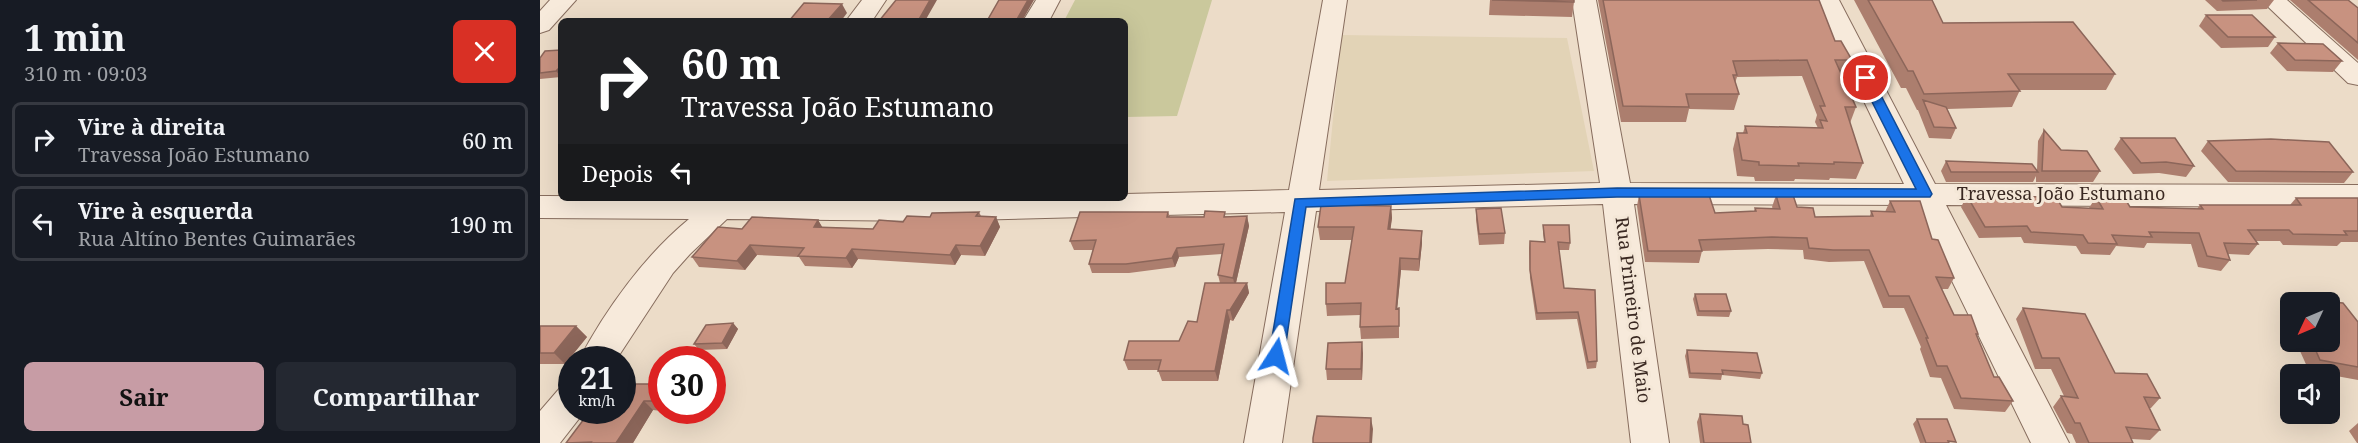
<!DOCTYPE html>
<html lang="pt">
<meta charset="utf-8">
<style>
body{margin:0;font-family:"Noto Serif",serif;background:#242831;color:#f1f3f6;height:100vh;display:flex;flex-direction:column;font-size:22px;white-space:nowrap}
*{box-sizing:border-box;margin:0}
p{font-size:20px;color:#9ea1a6}
.icon{flex:none;width:33px;height:33px;fill:none;stroke:currentColor;stroke-width:2;stroke-linecap:round;stroke-linejoin:round}
.map{position:relative;flex:1;overflow:hidden}
.side{display:flex;flex-direction:column;background:#171b24;width:540px}
.side>*{flex:none}
.banner{position:absolute;left:18px;top:18px;width:570px;height:183px;border-radius:9px;box-shadow:0 6px 24px #0002;background:#202124;color:#fff;overflow:hidden}
.needle{width:39px;rotate:226deg}
.controls{position:absolute;left:1740px;top:292px;display:grid;gap:12px}
.controls a{display:grid;place-items:center;width:60px;height:60px;border-radius:9px;background:#171b24;box-shadow:0 6px 24px #0002;font-size:30px}
.speed{position:absolute;left:18px;top:346px;display:flex;gap:12px;font-size:30px;font-weight:700;text-align:center}
.speed>*{display:grid;place-content:center;width:78px;height:78px;border-radius:50%;background:#171b24;box-shadow:0 6px 24px #0002;line-height:1}
.speed small{font-size:15px;font-weight:400}
.speed .limit{border:9px solid #d22;background:#fff;color:#111}
.pin{position:absolute;display:grid;place-items:center;width:51px;height:51px;color:#fff;margin:-26px;border:3px solid #fff;border-radius:50%;box-shadow:0 2px 6px #0007}
.me{position:absolute;width:66px;margin:-33px;rotate:9deg;stroke-linejoin:round;filter:drop-shadow(0 0 4px #0008)}
.turn{display:flex;align-items:center;gap:21px;height:126px;padding:0 24px;font-size:27px}
.turn .icon{width:78px;height:78px;stroke-width:2.5}
.turn b{display:block;font-size:42px;line-height:51px}
.then{display:flex;align-items:center;height:57px;padding:0 24px;background:#0003;gap:12px;font-size:22px}
.round{display:grid;place-items:center;flex:none;width:63px;height:63px;border-radius:9px;background:#242831}
.headline{display:flex;align-items:center;justify-content:space-between;height:102px;padding:0 24px}
h1{font-size:36px;font-weight:700;line-height:45px}
.cta{display:flex;gap:12px;margin-top:auto;padding:12px 24px}
.cta a{flex:1;height:69px;border-radius:9px;background:#c79ca5;color:#111;font-size:24px;font-weight:700;line-height:69px;text-align:center}
.cta a+a{background:#242831;color:#f1f3f6}
ul{padding:0;list-style:none}
li{display:flex;align-items:center;gap:18px;height:75px;margin:0 12px 9px;padding:0 12px;border:3px solid #363941;border-radius:9px}
li div{flex:1}
li b{display:block;font-size:22px}
li em{font-style:normal}
main{display:flex;flex:1;min-height:0}
.map>svg:first-child{display:block}
.farmland{fill:#e2d3b6}
.green{fill:#cac89c}
.lines{fill:none;stroke-linecap:round;stroke-linejoin:round}
.minor-casing{stroke:#876d5e;stroke-width:2}
.minor{fill:#f7eadb;fill-rule:evenodd}
.wall{fill:#ac7e6e}
.shaded-wall{fill:#8c665a}
.building{fill:#c89280;stroke:#8c665a;stroke-width:1.5}
.route{fill:#1a73e8;stroke:#114b97;stroke-width:1.5}
.labels{text-anchor:middle;stroke-width:6;stroke-linejoin:round;paint-order:stroke}
.street-label{font-size:18px;fill:#392821;stroke:#f4e7d7}
</style>
<main>
<section class="side">
<div class="headline"><div><h1>1 min</h1><p>310 m · 09:03</p></div><a class="round" style="background:#d93025;color:#fff"><svg class="icon" aria-label="close" viewBox="0 0 24 24"><path d="M6 6l12 12M18 6L6 18"/></svg></a></div>
<ul>
<li><svg class="icon" aria-label="right" viewBox="0 0 24 24"><path d="M7 20v-9h11M14 6l5 5-5 5"/></svg><div><b>Vire à direita</b><p>Travessa João Estumano</p></div><em>60 m</em></li>
<li><svg class="icon" aria-label="left" viewBox="0 0 24 24"><path d="M17 20v-9H6M10 6l-5 5 5 5"/></svg><div><b>Vire à esquerda</b><p>Rua Altíno Bentes Guimarães</p></div><em>190 m</em></li>
</ul>
<div class="cta"><a>Sair</a><a>Compartilhar</a></div>
</section>
<div class="map">
<svg width="1818" height="443" viewBox="0 0 1818 443">
<rect width="100%" height="100%" fill="#ecdcc8"/>
<path class="farmland" d="M801,35L1027,38L1054,171L787,181Z"/>
<path class="green" d="M535,0H672L637,116L585,117V21H524Z"/>
<g class="lines">
<defs>
<path id="minor" d="M10,0H36L9,30L0,33V11Z
M322,0H346L332,21H306Z
M496,0H520L509,21H483Z
M783,0H807L779,190L1060,183L1032,0H1056L1090,183L1364,184L1275,0H1299L1395,184L1818,185V207L1406,205L1529,443H1491L1375,205L1094,204L1129,443H1091L1063,204L776,211L742,443H704L745,212L387,221L187,219L150,254L133,273L76,360H39C65,310 105,255 149,219L0,218V196L585,198V194L749,190Z
M1721,0H1747L1818,63V85L1808,83Z
M32,385V411H45L20,443H0V411L19,389Z"/>
</defs>
<use href="#minor" class="minor-casing"/>
<use href="#minor" class="minor"/>
</g>
<path class="wall" d="M950,0L1034,2L1032,17L949,15Z
M1058,0H1279L1295,41L1312,60L1307,75H1302L1316,107L1310,123L1323,163L1316,179L1290,178L1289,180L1255,179L1254,181H1215L1214,177L1197,176L1193,149L1197,133H1203L1205,126L1278,128L1275,122L1277,115L1262,76L1197,77L1195,83L1199,94L1194,110L1149,109L1146,122H1081Z
M1314,0H1392L1403,23L1575,74L1566,90H1480L1472,107L1407,109L1416,128L1411,139L1389,138L1378,110H1377L1366,88H1361Z
M1665,0H1734L1727,9L1677,11Z
M1750,0H1808L1818,8V60Z
M1666,15L1735,37L1728,47L1681,48L1659,26Z
M1738,43L1802,61L1793,72L1747,71L1730,53Z
M21,50V77L0,79V58Z
M1504,130L1521,150L1560,171L1553,182H1496V176L1493,182H1406L1401,171L1406,161L1497,170L1498,141Z
M1581,138L1654,166L1646,177L1619,173L1593,174L1574,149Z
M1668,141L1813,172L1804,183L1688,182L1661,151Z
M1099,195L1175,213L1214,211L1215,208L1233,209L1232,207L1236,195L1275,217L1330,216L1331,211L1345,212L1350,201L1392,239L1414,278L1408,289H1402L1414,315L1438,334L1437,336L1454,377L1473,401L1465,412L1414,409L1401,378L1390,377L1380,349L1381,347L1364,308H1343L1324,261L1289,262L1264,259L1263,250L1228,249L1162,251L1159,263L1105,262L1097,206Z
M1427,196L1522,207L1549,208L1556,197L1582,202L1590,207L1657,209L1660,205H1750L1756,198H1818V242H1801L1797,246L1743,245L1740,241H1716L1718,244L1709,255L1688,254L1690,260L1681,271L1658,267L1651,244L1607,243L1604,248L1576,246L1570,255L1541,254L1536,246L1484,243L1481,237L1439,238L1421,207Z
M851,206L852,218L850,229L882,231V243L879,271L861,270L857,309L859,320V338L821,339L820,327V315L787,316L786,304L805,283L812,240H780L778,227Z
M936,209L965,233L964,244L939,245L936,220Z
M439,212L441,216L456,217L460,227L445,256L421,255L415,265L318,259L312,268L265,266L259,257L217,255L205,270L159,267L152,257L202,229L278,220L282,227L333,229L363,222L390,217Z
M628,212L630,217L707,216L709,226L696,283H707L709,293L693,321L690,320L678,381H622L618,370H588L584,360L639,341L657,322L680,283L678,275L682,254L639,257L635,267L589,273H552L549,264L553,250H534L530,241Z
M1003,225L1030,243L1029,250H1019L1024,288L1055,290L1057,361L1056,368L1047,369L1037,319L996,320L990,278L989,248L990,241H1004L1003,233Z
M1155,294L1191,311L1189,317L1157,316L1153,299Z
M1778,301L1803,303L1818,322V380L1769,371L1760,351L1764,347L1761,342H1790V303H1776Z
M1483,308L1575,373L1620,398L1611,408H1609L1620,430L1610,440L1591,439L1593,443H1536L1532,434L1527,433L1513,407L1521,396H1524L1511,369H1495L1476,319Z
M193,323L198,329L187,349L159,350L154,344Z
M0,326H36L47,337L25,364H0Z
M1147,350L1222,373L1220,379L1182,375L1181,380L1149,378L1145,356Z
M823,353L822,380H787L786,369Z
M122,384V411L113,410L93,443H26Z
M1160,414L1203,424L1211,443H1160L1157,422Z
M1377,419L1416,442L1380,443L1373,424Z
M1818,423V443H1817L1809,431Z"/>
<path class="shaded-wall" d="M390,0H397L385,21H378Z
M488,0H494L482,21H476Z
M302,4L307,13L301,21H287Z
M21,66V77L16,71Z
M851,206L852,218L849,241L848,229Z
M707,216L709,226L695,287L693,278Z
M456,217L460,227L445,256L440,246Z
M278,220L284,230L274,227Z
M882,231V243L879,271V259Z
M210,245L217,255L205,270L197,261Z
M416,245L421,255L415,265L410,255Z
M637,248L639,257L635,267L632,258Z
M312,249L318,259L312,268L306,258Z
M860,258L861,270L856,321V309Z
M707,283L709,293L693,321L690,310Z
M687,310L690,320L678,381L675,371Z
M193,323L198,329L187,349L182,343Z
M36,326L47,337L25,364L14,353Z
M822,342L823,353L822,380L821,369Z
M122,387V410L112,401Z
M104,401L113,410L93,443H76Z
M831,418L833,429L832,443H830Z"/>
<path class="building" d="M356,0H390L378,21H339Z
M459,0H488L476,21H447Z
M952,0H1034V2Z
M1063,0H1279L1295,41H1301L1312,60H1295L1316,107H1305L1323,163L1294,162V164L1258,163L1259,166L1219,165V162L1202,160L1197,133H1207L1205,126L1283,128L1280,120L1287,121L1280,106H1285L1267,60L1193,61L1197,75H1193L1199,94H1146L1149,107L1083,106Z
M1328,0H1392L1403,23L1533,22L1575,74H1468L1480,91L1384,94L1373,71H1368Z
M1682,0H1717L1683,1Z
M1768,0H1808L1818,8V43Z
M264,3L302,4L287,21H249Z
M1666,15H1712L1735,37H1688Z
M1738,43L1783,44L1802,61L1755,60Z
M21,50V66L16,71L0,73V58L5,51Z
M1383,100L1406,107L1416,128L1394,127Z
M1504,130L1521,150L1547,151L1560,171H1502Z
M1581,138H1635L1654,166L1626,162L1601,163Z
M1731,139L1789,142L1813,172L1696,171L1668,141Z
M1406,161L1492,164L1498,172H1411Z
M1099,195H1169L1175,213L1216,211L1215,208L1240,209L1236,195H1253L1257,207L1273,208L1275,217L1333,216L1331,211L1355,212L1350,201H1380L1392,239L1398,240L1414,278L1396,277L1414,315H1431L1438,334H1436L1454,377H1459L1473,401L1421,398L1407,366H1397L1386,338H1388L1369,296H1349L1329,250H1293L1269,248L1267,238L1232,237L1159,240L1162,251H1108Z
M1427,196L1516,197L1522,207L1563,209L1556,197H1576L1582,199V202H1587L1590,207L1663,209L1660,205H1761L1756,198H1818V231H1804L1807,235L1753,234L1749,230H1708L1718,244L1684,243L1690,260L1667,256L1659,233L1609,232L1612,237L1572,235L1577,244L1548,243L1543,235L1491,232L1487,226L1445,227Z
M781,205L851,206L848,229L882,231L879,259L860,258L856,309L859,308V326L820,327L821,303L786,304V283H805L814,227H778Z
M961,208L965,233L939,234L936,209Z
M665,211L685,212L684,217L707,216L693,278L678,275L684,244L637,248L632,258L586,264H549L556,240L530,241L540,212H628L627,217H664Z
M439,212L436,216L456,217L440,246L416,245L410,255L312,249L306,258L258,256L264,248L210,245L197,261L152,257L178,227L202,229L212,217L278,220L274,227L333,229L339,220L363,222L367,216L390,217L392,213Z
M1003,225H1029L1030,243L1018,242L1024,288L1055,290L1057,361L1048,362L1038,312L997,313L990,270V241L1005,242Z
M665,283H707L690,310H687L675,371H618L621,360H584L589,341H639L648,321L657,322Z
M1155,294H1186L1191,311H1159Z
M1778,301L1803,303L1818,322V367L1780,360L1772,342H1790V326L1795,327L1790,318V303H1780Z
M1483,308L1545,314L1575,373L1607,374L1620,398L1604,397L1620,430L1586,427L1593,443H1549L1540,423H1535L1521,396L1538,398L1519,358H1502Z
M193,323L182,343L154,344L166,325Z
M0,326H36L14,353H0Z
M822,342L821,369H786L788,343Z
M1147,350L1217,353L1222,373L1182,370L1183,374L1150,373Z
M82,384H122V387L112,401H104L76,443H50L51,442L26,443L50,411H82Z
M1160,414L1202,416L1203,424L1208,425L1211,443H1164Z
M777,416L831,418L830,443H773V438Z
M1377,419H1407L1416,442L1408,441L1409,443H1386Z"/>
<path class="route" d="M1326,74L1332,78L1392,194L1390,197H1077L766,207L744,356L742,360L736,362L731,360L729,356L755,199L1077,188L1376,189L1320,78Z"/>
<g class="labels">
<g class="street-label">
<text x="1521" y="200">Travessa João Estumano</text>
<text transform="translate(1093 310) rotate(83)" y="6">Rua Primeiro de Maio</text>
</g>
</g>
</svg>
<div class="controls">
<a><svg class="needle" viewBox="-14 -14 28 28"><path d="M0-13l5 13h-10z" fill="#e53935"/><path d="M0 13l5-13h-10z" fill="#9ea1a6"/></svg></a>
<a><svg class="icon" aria-label="sound" viewBox="0 0 24 24"><path d="M4 9h4l5-4v14l-5-4H4zM17 9q2 3 0 6"/></svg></a>
</div>
<div class="speed"><div>21<small>km/h</small></div><div class="limit">30</div></div>
<div class="pin" style="left:1326px;top:78px;background:#d93025"><svg class="icon" aria-label="arrive" viewBox="0 0 24 24"><path d="M6 21V4h12l-3 4 3 4H6"/></svg></div>
<svg class="me" style="left:736px;top:356px" viewBox="-20 -20 40 40"><path d="M0-17L14 15 0 8-14 15z" fill="#1a73e8" stroke="#fff" stroke-width="4"/></svg>
<div class="banner">
<div class="turn"><svg class="icon" aria-label="right" viewBox="0 0 24 24"><path d="M7 20v-9h11M14 6l5 5-5 5"/></svg><div><b>60 m</b>Travessa João Estumano</div></div>
<div class="then">Depois<svg class="icon" aria-label="left" viewBox="0 0 24 24"><path d="M17 20v-9H6M10 6l-5 5 5 5"/></svg></div>
</div>
</div>
</main>
